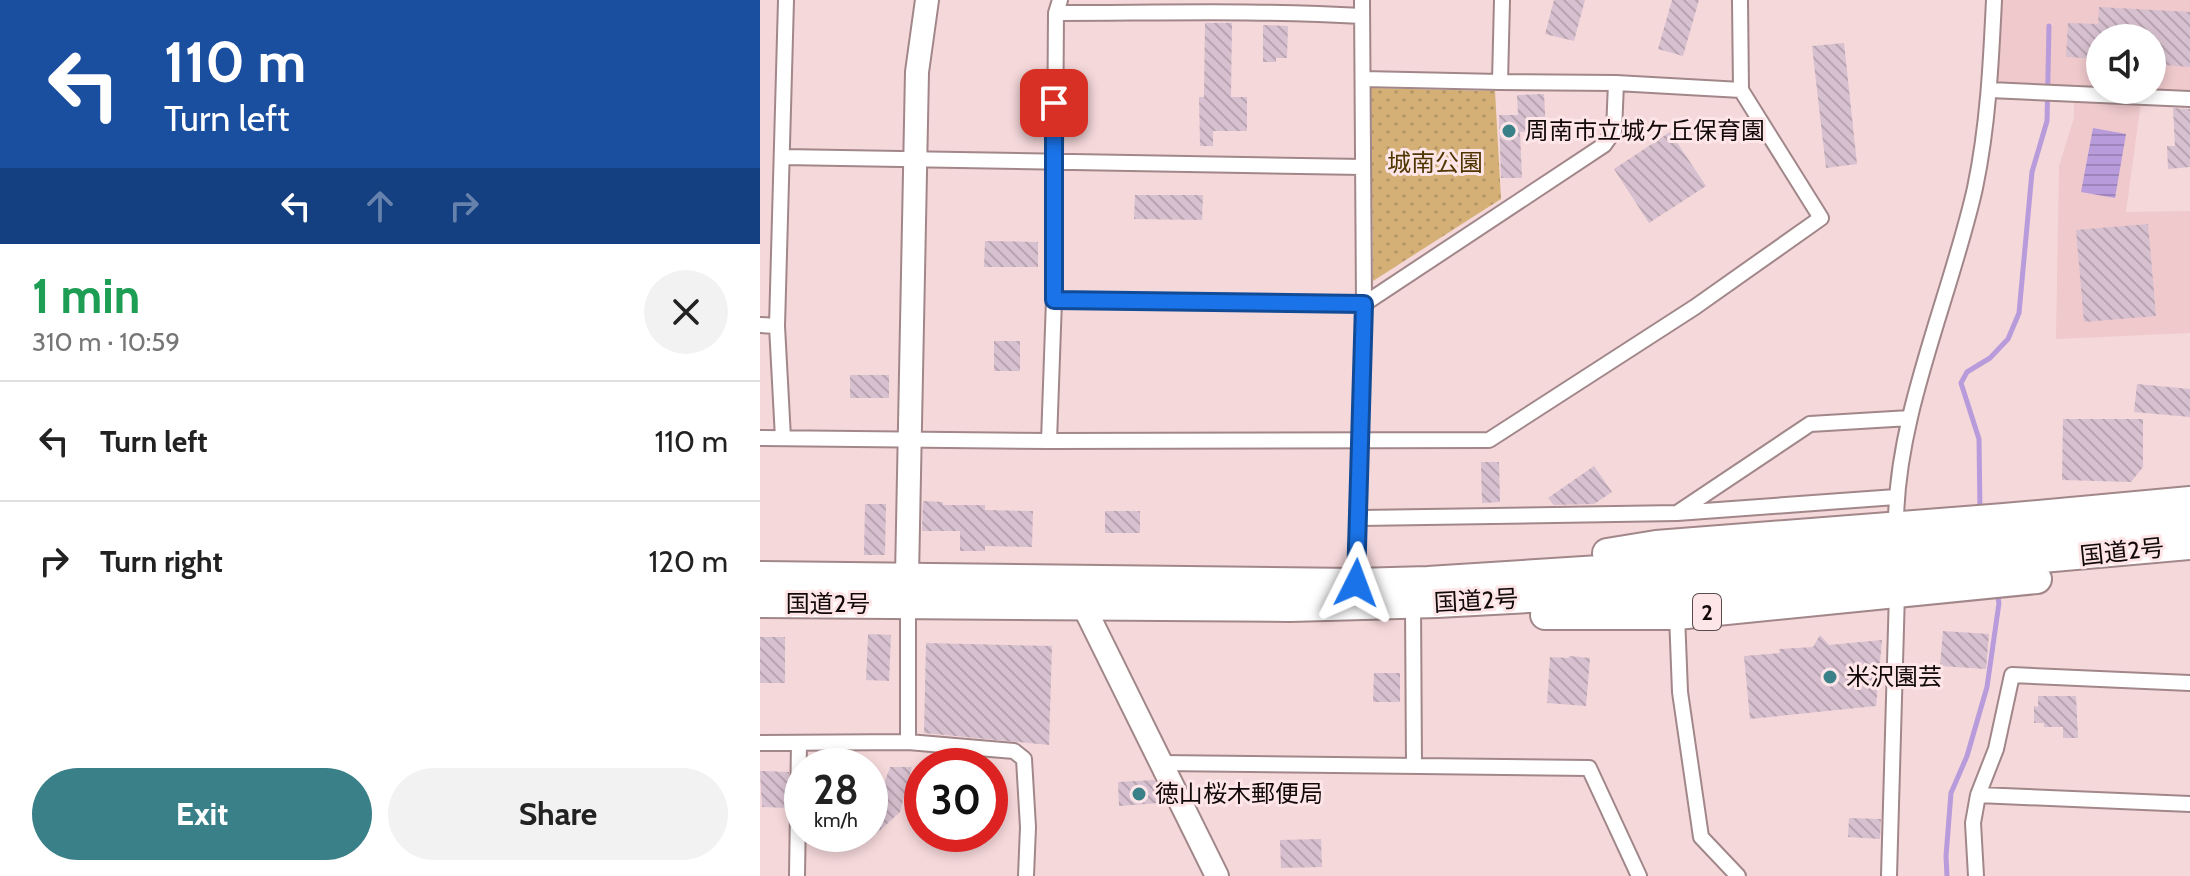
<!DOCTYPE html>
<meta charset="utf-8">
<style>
body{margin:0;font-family:Cabin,"Noto Sans JP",sans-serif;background:#f2f2f2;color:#222;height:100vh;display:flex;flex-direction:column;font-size:30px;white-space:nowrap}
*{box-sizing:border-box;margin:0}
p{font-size:26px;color:#767676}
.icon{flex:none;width:44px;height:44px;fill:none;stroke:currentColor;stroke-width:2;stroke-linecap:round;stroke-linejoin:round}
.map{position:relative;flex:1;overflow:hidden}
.sheet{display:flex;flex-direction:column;background:#fff;width:760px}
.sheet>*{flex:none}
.hud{background:#1a4fa0;color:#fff;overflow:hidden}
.controls{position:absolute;left:1326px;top:24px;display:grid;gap:16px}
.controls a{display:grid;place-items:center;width:80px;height:80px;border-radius:50%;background:#fff;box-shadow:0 4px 12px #0003;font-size:40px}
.speed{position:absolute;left:24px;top:748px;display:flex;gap:16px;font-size:40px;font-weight:700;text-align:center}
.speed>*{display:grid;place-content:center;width:104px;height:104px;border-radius:50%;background:#fff;box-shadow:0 4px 12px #0003;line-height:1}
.speed small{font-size:20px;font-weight:400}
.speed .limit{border:12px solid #d22;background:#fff;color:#111}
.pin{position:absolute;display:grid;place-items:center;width:68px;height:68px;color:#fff;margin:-34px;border-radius:16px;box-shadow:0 4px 12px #0006}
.me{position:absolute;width:88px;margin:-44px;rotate:3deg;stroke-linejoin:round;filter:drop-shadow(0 0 6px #0008)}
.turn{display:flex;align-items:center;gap:28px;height:168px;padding:0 32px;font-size:36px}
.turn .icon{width:104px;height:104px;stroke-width:2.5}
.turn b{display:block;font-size:56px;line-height:68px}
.lanes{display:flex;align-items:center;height:76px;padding:0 32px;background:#0003;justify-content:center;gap:40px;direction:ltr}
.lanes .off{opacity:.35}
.round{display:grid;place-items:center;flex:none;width:84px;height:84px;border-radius:42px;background:#f2f2f2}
.summary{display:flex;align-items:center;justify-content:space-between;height:136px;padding:0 32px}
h1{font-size:48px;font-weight:800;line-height:60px;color:#1e9e55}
.action{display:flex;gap:16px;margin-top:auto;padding:16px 32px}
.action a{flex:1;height:92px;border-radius:48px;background:#398088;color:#fff;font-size:32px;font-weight:800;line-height:92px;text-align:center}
.action a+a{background:#f2f2f2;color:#222}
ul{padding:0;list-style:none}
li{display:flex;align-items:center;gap:24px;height:120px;padding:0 32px;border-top:2px solid #e0e0e0}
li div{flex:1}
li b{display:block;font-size:30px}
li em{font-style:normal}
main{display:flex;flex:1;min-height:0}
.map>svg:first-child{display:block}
.built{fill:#efc9cc;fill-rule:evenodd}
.park{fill:url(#park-dots)}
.water{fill:url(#water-rules)}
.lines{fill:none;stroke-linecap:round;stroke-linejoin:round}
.stream{stroke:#b89bda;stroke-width:5}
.building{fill:url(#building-back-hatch)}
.street-casing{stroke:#a18789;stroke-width:18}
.secondary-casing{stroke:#a18789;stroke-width:26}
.highway-casing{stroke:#a18789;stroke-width:32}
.street{stroke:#fff;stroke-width:14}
.secondary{stroke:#fff;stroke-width:22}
.highway{stroke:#fff;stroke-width:28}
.route-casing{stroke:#114b97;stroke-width:20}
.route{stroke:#1a73e8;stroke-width:14}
.poi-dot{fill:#398088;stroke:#fee6e8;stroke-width:3}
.labels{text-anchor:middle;stroke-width:6;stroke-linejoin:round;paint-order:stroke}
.shield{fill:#fee6e8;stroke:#594b4d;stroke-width:2}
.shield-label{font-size:22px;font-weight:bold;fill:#12090a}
.poi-label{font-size:24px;fill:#12090a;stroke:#fee6e8;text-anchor:start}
.park-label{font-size:24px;fill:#4f3500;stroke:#fee6e8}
.street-label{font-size:24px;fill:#12090a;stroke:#fee6e8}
</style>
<main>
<section class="sheet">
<div class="hud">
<div class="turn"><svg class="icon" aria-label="left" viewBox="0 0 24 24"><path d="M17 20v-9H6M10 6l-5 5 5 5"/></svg><div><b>110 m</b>Turn left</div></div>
<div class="lanes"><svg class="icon" aria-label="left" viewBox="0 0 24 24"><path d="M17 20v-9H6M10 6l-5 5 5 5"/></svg><svg class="icon off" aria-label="ahead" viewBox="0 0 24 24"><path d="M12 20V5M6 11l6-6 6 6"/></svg><svg class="icon off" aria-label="right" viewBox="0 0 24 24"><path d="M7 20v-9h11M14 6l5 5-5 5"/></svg></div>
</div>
<div class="summary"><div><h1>1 min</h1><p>310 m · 10:59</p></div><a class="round"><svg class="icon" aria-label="close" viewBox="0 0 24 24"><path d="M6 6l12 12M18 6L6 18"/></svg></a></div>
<ul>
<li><svg class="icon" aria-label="left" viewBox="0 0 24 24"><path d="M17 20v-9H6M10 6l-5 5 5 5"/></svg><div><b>Turn left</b></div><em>110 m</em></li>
<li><svg class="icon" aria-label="right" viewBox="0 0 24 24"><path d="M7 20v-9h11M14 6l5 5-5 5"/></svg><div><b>Turn right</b></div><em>120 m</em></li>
</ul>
<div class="action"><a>Exit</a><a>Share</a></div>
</section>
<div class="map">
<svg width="1430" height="876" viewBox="0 0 1430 876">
<defs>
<pattern id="park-dots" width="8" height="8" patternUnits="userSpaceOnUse" patternTransform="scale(2)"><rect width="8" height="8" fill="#d4b077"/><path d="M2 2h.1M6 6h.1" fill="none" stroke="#b59666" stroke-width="1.8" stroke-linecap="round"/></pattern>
<pattern id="water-rules" width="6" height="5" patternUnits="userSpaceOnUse" patternTransform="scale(2)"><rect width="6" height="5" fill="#b89bda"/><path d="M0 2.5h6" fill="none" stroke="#9d84ba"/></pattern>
<pattern id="building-back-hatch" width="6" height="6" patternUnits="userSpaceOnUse" patternTransform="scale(2)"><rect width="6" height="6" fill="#d7c0cf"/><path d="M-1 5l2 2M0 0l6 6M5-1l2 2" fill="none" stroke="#b8a4b0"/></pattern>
</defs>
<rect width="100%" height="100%" fill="#f5d8da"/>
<path class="built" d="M1241,0H1430V92L1382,94L1366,212L1430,211V333L1296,339L1299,166L1314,118V104L1307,88L1245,85L1237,81ZM1340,38H1392V90H1340Z"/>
<path class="park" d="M611,88L735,91L741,199L613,281Z"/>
<path class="water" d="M1333,128L1366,134L1355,198L1321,192Z"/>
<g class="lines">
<path class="stream" d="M1220,512L1219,439L1201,383L1207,372L1230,358L1248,339L1259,313L1272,172L1287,121L1289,26
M1187,876L1186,856L1191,793L1207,756L1227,687L1239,603L1237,593"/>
</g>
<path class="building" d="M794,0H825L814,41L785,34Z
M912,0H939L923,56L898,49Z
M1339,7L1430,12V67L1392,64V38H1340V59L1306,57L1308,23L1338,24Z
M445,23H472L471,97H487V131H453V146H440L439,97H444Z
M503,25L528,26L527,58H516V62H503Z
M1084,43L1097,164L1066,168L1052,46Z
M784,94L786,131L760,132L762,178H741L739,115H758L757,95Z
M1413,108L1430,109V167L1408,169L1407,146H1415Z
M910,132L946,186L889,223L854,169Z
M375,195H443L442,220L374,219Z
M1388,224L1396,316L1324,322L1316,230Z
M225,241L278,242V267H224Z
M234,341H260V371H234Z
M90,375H129V398H90Z
M1377,384L1430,389V417L1374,412Z
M1303,419H1383V467L1371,482L1302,480Z
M721,462H739L740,502L722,503Z
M834,466L852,492L834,504L794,505L788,498Z
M163,501L183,502V505H225V510L273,511L272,547L225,546V551H200V531H162Z
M105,504H126L125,555H104Z
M345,511H380V533H345Z
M1183,631L1229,634L1226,669L1180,666Z
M108,634L131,635L129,681L106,680Z
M1060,635L1069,645L1122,640L1116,706L990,719L984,656L1020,653L1019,649L1053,647Z
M0,637H25V683H0Z
M166,643L292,646L289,745L164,733Z
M809,656L830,658L826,706L787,703L790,657L809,658Z
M614,673H640V702H613Z
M1278,696H1316L1318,738H1303V727H1284V723H1274V706L1278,707Z
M130,767H152L140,812L116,834V812H110V770L124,784Z
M0,771L29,772L28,808L2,807Z
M394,780L399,789V803L359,806L358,782Z
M1089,818L1121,819L1120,839L1088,837Z
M561,839L562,867L521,868L520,840Z"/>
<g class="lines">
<defs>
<path id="street" d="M742,0L740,82L856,83L981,90
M296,13C398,13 500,10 602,16
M603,79L740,82
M1230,90L1430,99
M23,157L603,167
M294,300L604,304L844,145L854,131L856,83
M0,325L17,326
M0,438L289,441L729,440L935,307L1061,218L981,90L980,0
M23,438L17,326L26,0
M289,441L294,300L296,13L300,0
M917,513L1136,497
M600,518L917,513L1050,424L1150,418
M1136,527C1135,417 1191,296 1215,188C1228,126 1231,63 1234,0
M596,583L604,304L602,0
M148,604V742
M653,604L654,765
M917,615L920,692L941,837L978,876
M0,743L148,742L254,751L264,759L268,827L266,876
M401,763L829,768L879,876
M1218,795L1236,749L1252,675L1430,683
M37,876L39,743
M1129,876L1137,592
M1216,876L1213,823L1218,795L1430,804"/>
<path id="secondary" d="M147,576L157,72L167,0
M324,607L457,876"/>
<path id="highway" d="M847,553L896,545L1244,518L1430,501
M0,576L596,583L668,581L1167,549L1430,523
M0,603L530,607L677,603L916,590L1430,545
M785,615H917L1277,579"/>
</defs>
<use href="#street" class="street-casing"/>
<use href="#secondary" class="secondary-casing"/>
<use href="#highway" class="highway-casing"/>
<use href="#street" class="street"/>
<use href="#secondary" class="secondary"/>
<use href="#highway" class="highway"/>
</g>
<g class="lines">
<defs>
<path id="route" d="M294,103V300L604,304L596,583"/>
</defs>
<use href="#route" class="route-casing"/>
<use href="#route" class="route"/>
</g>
<g class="poi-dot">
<circle cx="749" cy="131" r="8"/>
<circle cx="1070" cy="677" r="8"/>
<circle cx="379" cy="794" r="8"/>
</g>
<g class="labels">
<rect class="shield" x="933" y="594" width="28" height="36" rx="6"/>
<g class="shield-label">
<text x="947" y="620">2</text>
</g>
<g class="poi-label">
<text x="765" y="139">周南市立城ケ丘保育園</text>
<text x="1086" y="685">米沢園芸</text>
<text x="395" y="802">徳山桜木郵便局</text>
</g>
<g class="park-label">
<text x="675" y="171">城南公園</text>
</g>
<g class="street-label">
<text transform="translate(1362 552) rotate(-6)" y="8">国道2号</text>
<text transform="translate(716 601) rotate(-3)" y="8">国道2号</text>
<text x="68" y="612">国道2号</text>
</g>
</g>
</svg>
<div class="controls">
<a><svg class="icon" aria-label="sound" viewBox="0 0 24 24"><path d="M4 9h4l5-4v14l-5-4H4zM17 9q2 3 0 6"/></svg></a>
</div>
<div class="speed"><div>28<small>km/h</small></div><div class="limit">30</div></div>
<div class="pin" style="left:294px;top:103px;background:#d93025"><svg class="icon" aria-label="arrive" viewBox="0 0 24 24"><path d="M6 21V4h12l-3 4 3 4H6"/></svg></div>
<svg class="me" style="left:596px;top:583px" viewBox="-20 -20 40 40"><path d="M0-17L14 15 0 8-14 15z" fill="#1a73e8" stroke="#fff" stroke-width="4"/></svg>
</div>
</main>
